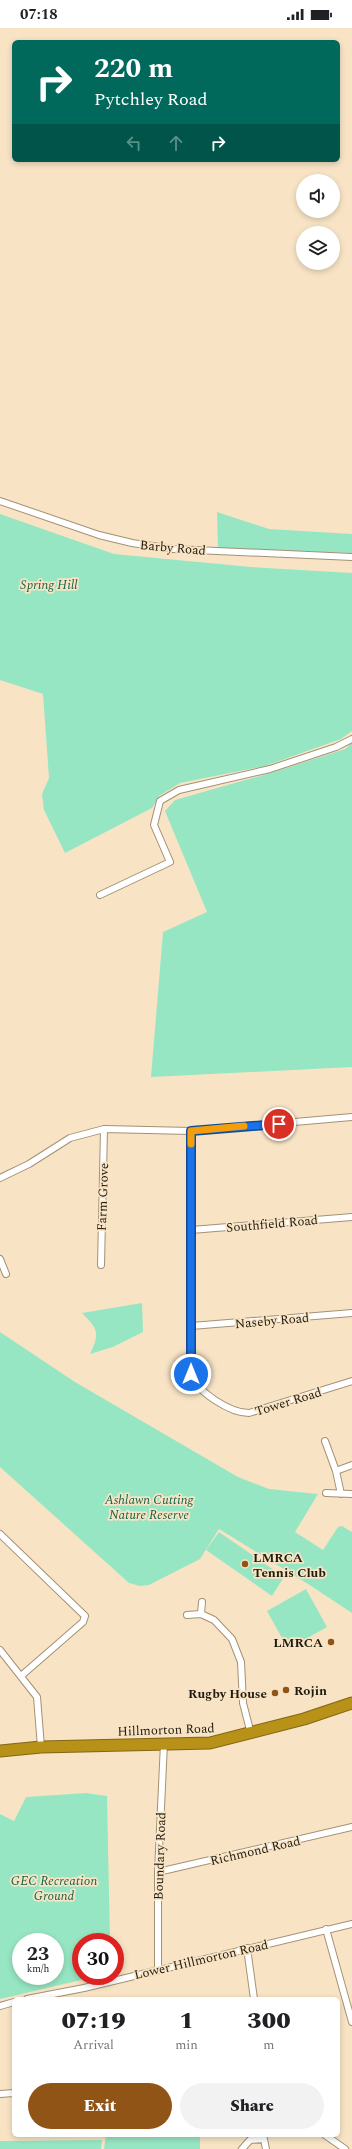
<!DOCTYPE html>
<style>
body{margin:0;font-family:Spectral,serif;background:#f2f2f2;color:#202124;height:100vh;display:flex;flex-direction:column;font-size:15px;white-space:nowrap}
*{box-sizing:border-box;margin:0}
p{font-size:13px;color:#757577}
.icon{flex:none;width:22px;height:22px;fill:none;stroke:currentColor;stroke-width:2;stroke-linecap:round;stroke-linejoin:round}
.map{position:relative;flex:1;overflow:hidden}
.side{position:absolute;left:12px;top:1969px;width:328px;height:140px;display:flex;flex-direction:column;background:#fff;border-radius:6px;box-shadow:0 2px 6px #0003}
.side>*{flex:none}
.top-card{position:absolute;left:12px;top:12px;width:328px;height:122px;border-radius:6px;box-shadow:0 2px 6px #0003;background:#00695c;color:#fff;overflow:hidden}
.buttons{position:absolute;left:296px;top:146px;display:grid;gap:8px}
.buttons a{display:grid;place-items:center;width:44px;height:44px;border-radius:50%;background:#fff;box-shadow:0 2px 6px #0003;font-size:20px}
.speed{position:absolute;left:12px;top:1905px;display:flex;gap:8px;font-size:20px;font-weight:700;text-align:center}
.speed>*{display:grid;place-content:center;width:52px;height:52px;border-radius:50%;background:#fff;box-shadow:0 2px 6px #0003;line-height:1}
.speed small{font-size:10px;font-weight:400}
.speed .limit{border:6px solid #d22;background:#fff;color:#111}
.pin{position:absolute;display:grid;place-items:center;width:34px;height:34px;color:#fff;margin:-17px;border:2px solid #fff;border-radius:50%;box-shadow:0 1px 4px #0007}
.me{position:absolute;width:44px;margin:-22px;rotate:0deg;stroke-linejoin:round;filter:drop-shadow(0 0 3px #0008)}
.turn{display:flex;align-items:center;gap:14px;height:84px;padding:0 16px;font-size:18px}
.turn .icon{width:52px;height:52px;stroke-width:2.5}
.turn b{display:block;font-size:28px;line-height:34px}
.lanes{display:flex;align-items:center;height:38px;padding:0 16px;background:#0003;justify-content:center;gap:20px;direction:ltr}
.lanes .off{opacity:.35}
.eta{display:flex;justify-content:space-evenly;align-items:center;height:68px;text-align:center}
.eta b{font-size:24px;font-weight:800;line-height:28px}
.primary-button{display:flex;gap:8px;margin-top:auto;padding:8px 16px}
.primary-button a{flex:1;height:46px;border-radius:24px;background:#915417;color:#fff;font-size:16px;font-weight:800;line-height:46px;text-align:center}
.primary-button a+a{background:#f2f2f2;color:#202124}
.status{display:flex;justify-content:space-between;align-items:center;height:28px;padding:0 20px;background:#fff;direction:ltr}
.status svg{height:11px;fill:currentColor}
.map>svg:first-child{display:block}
.green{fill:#97e6c3;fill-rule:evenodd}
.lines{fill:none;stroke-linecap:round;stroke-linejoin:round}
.street-casing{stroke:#a49174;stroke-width:8}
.highway-casing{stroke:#826714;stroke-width:13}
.street{stroke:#fff;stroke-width:6}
.highway{stroke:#b79118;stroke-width:11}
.route-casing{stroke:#114b97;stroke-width:10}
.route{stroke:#1a73e8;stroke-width:7}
.slow{stroke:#f59e0b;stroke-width:7}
.poi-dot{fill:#915417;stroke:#f8e4c5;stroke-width:1.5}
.labels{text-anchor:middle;stroke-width:3.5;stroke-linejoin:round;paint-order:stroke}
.street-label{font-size:13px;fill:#211a0e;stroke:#f8e4c5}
.park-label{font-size:13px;font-style:italic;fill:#176247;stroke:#f8e4c5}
.poi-label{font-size:13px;font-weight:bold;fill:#211a0e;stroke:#f8e4c5;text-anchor:start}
</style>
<div class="status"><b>07:18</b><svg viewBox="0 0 49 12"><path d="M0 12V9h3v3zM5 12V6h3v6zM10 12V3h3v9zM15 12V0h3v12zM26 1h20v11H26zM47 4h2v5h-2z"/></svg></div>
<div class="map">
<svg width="352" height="2121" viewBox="0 0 352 2121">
<rect width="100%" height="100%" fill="#f8e4c5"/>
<path class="green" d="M217,484L269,501L352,506V525L218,521Z
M0,486L114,526L251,539L352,545V703L341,711L265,738L180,755L159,768L152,780L65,825L44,782L42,766L49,750L43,666L0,652Z
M352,715V1039L151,1049L163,904L207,884L165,783L175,772L274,744L345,721Z
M142,1275L143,1304L113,1319L90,1326C100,1305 98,1301 82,1285Z
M0,1304L75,1354L238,1449L269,1461L318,1466L295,1504L323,1522L338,1499L342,1498L352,1504V1585L308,1556L219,1501L200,1531L149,1557L140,1558L129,1555L0,1439Z
M219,1504L284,1549L272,1568L206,1522Z
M306,1561L327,1599L288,1621L267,1583Z
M86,1765L107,1768L110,1914H81V1948H98L0,1971V1786L14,1793L26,1769ZM21,1914H55V1948H21Z
M106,2107H200V2121H104Z
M102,2112L101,2121H0V2113Z"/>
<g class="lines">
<defs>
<path id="street" d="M0,473L99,507L132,515L173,521L352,529
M100,867L170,834L154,797L160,773L179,762L270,741L336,719L352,711
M191,1103V1346C197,1364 230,1385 249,1385L352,1353
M0,1150L29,1136L70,1110L104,1101L191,1103L352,1089
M191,1202L352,1189
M0,1231L6,1246
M101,1237L104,1101
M191,1298L352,1285
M325,1413L336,1443L341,1466
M336,1443L352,1437
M326,1465L352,1466
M0,1506L85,1588L83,1594L21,1648
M201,1586L202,1574
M187,1587L201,1586L214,1592L232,1611L241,1634L243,1675L251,1706
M0,1622L37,1669L41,1719
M158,1844L352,1799
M326,1901L352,1994
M247,1920L254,1971
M158,1941V1844L164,1715
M27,1971L84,1960L352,1896
M0,1978L14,1974
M0,2066L14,2065
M325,2107L345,2121
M264,2111L266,2121
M242,2121L250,2112L264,2111"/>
<path id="highway" d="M0,1723L41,1719L210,1715L304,1691L352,1675"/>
</defs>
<use href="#street" class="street-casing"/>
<use href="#highway" class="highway-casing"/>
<use href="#street" class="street"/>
<use href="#highway" class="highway"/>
</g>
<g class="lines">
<defs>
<path id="route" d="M191,1346V1103L279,1096"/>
</defs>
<use href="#route" class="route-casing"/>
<use href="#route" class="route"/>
<path class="slow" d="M191,1116V1103L244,1098"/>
</g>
<g class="poi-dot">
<circle cx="245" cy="1536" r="4"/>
<circle cx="331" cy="1614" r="4"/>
<circle cx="286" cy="1662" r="4"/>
<circle cx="275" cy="1665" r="4"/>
</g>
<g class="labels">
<g class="street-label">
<text transform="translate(173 519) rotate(5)" y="5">Barby Road</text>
<text transform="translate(102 1169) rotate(-88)" y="5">Farm Grove</text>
<text transform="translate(272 1195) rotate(-5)" y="5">Southfield Road</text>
<text transform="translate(272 1292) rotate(-5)" y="5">Naseby Road</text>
<text transform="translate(288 1373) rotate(-17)" y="5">Tower Road</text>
<text transform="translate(166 1701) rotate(-2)" y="5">Hillmorton Road</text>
<text transform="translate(255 1822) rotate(-13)" y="5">Richmond Road</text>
<text transform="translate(159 1828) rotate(-88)" y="5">Boundary Road</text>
<text transform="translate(201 1931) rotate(-13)" y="5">Lower Hillmorton Road</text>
</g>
<g class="park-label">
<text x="49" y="561">Spring Hill</text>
<text x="149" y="1476">Ashlawn Cutting<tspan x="149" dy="15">Nature Reserve</tspan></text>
<text x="54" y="1857">GEC Recreation<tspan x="54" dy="15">Ground</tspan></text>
</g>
<g class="poi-label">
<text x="253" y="1534">LMRCA<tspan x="253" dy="15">Tennis Club</tspan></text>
<text x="323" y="1619" text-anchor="end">LMRCA</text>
<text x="294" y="1667">Rojin</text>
<text x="267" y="1670" text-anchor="end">Rugby House</text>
</g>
</g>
</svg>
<div class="buttons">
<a><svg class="icon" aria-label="sound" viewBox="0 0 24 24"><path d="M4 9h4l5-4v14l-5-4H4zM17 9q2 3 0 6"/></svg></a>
<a><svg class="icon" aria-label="layers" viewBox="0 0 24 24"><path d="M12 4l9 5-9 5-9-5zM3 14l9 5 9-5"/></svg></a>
</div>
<div class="speed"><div>23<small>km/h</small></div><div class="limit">30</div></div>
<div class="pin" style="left:279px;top:1096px;background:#d93025"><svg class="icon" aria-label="arrive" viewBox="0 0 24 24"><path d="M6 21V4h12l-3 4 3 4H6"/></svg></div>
<svg class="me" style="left:191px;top:1346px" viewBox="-20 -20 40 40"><circle r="17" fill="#1a73e8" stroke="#fff" stroke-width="3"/><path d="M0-11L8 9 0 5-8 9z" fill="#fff"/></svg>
<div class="top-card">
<div class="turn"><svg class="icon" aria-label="right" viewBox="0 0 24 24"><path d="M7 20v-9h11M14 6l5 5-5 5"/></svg><div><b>220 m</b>Pytchley Road</div></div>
<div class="lanes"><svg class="icon off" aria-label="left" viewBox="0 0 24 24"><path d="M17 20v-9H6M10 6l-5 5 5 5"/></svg><svg class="icon off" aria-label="ahead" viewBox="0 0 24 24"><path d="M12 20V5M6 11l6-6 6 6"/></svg><svg class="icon" aria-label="right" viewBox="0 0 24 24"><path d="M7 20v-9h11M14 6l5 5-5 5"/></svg></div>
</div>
<section class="side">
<div class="eta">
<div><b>07:19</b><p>Arrival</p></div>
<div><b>1</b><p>min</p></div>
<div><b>300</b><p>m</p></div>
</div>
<div class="primary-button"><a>Exit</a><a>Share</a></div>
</section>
</div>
